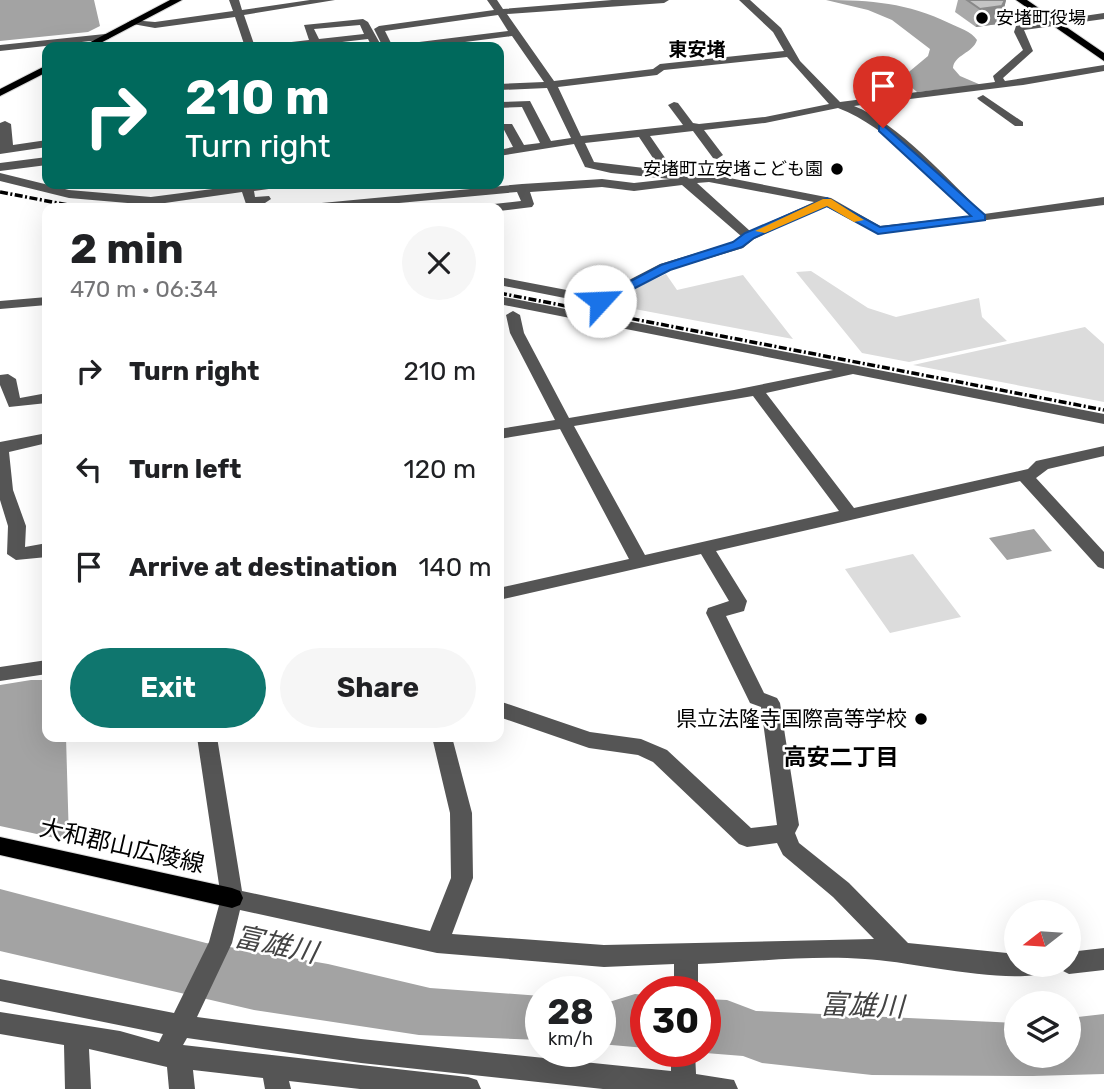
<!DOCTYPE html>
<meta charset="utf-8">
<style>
body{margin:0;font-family:Rubik,"Noto Sans JP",sans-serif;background:#f6f6f6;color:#202124;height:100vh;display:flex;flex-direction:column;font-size:26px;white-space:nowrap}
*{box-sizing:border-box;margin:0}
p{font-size:23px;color:#757577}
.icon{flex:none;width:38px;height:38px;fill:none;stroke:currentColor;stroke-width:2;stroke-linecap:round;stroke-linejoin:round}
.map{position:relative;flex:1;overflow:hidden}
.details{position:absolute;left:42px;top:203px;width:462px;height:539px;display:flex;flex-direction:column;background:#fff;border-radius:14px;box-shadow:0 7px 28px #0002}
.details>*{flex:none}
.banner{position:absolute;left:42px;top:42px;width:462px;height:147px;border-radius:14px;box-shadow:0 7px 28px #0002;background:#00695c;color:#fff;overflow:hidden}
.needle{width:46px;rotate:253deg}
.buttons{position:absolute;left:1004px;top:900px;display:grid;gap:14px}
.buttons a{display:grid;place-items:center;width:77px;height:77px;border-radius:50%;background:#fff;box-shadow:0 7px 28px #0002;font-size:35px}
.speed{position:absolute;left:525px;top:976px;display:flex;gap:14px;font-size:35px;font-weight:700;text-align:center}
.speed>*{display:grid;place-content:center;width:91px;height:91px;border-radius:50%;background:#fff;box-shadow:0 7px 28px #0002;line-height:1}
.speed small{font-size:18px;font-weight:400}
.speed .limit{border:10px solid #d22;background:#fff;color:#111}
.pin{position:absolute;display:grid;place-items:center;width:60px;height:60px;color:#fff;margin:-72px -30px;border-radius:50% 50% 50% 0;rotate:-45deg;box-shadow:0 0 7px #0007}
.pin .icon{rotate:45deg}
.me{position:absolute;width:77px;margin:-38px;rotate:65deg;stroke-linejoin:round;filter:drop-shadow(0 0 5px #0008)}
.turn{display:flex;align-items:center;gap:24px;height:147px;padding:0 28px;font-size:32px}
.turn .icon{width:91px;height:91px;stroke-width:2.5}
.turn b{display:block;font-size:49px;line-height:60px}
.round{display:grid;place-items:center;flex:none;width:74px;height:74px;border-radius:37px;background:#f6f6f6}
.headline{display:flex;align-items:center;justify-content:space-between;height:119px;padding:0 28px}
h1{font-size:42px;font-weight:700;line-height:52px}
.action{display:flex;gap:14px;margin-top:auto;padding:14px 28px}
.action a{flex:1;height:80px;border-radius:42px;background:#0f766e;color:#fff;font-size:28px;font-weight:700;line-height:80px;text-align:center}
.action a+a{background:#f6f6f6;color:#202124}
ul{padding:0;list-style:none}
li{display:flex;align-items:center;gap:21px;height:98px;padding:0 28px}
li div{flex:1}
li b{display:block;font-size:26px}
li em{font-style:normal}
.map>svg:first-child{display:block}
.green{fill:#dcdcdc}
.water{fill:#a3a3a3}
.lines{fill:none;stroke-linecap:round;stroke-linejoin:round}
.major-casing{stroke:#dbdbdb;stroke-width:2}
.minor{fill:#555;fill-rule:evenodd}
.major{fill:#000;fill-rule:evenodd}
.rail{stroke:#000;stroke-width:3.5;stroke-dasharray:8 2.5 2 2.5;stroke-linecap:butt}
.wall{fill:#a9a9a9}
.shaded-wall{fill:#898989}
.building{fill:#c4c4c4;stroke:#898989;stroke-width:2}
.route{fill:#1a73e8;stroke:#114b97;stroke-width:2}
.slow{fill:#f59e0b}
.poi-dot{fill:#000;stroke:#fff;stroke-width:2.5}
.labels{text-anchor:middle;stroke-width:5;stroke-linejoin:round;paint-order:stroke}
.far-poi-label{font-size:18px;fill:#000;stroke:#fff;text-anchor:start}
.far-neighbourhood-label{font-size:19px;font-weight:bold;fill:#000;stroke:#fff}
.poi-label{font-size:21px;fill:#000;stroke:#fff;text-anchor:end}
.neighbourhood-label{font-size:23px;font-weight:bold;fill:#000;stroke:#fff}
.near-street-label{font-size:24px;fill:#000;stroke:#fff}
.near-water-label{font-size:28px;font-style:italic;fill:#444;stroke:#fff}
</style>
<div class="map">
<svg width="1104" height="1089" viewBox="0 0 1104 1089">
<rect width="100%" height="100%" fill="#fff"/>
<path class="green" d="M811,271L868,308L896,317L979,298L982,317L1007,341L909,362L862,353L796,272Z
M666,274L677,290L743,275L793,339L603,303Z
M1085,327L1104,344V402L913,365Z
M913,554L961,617L890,633L845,569Z"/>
<path class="water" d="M0,0H94L100,26L88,32L0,41Z
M826,0C870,0 908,3 949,23C959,28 971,31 977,40C973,53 954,55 953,68L960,76L981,85L917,92L904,81V76L928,56L930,49L892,20L868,10Z
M1034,529L1052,551L1007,560L989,538Z
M31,680H47V737H66L69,841L0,826V685Z
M0,889L206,943L328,964L430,988L541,996V1040L419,1035L254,1010L0,951Z
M635,994L646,995V1048L600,1044V1001L609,1002Z
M705,999L727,1000L756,1011L1017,1023V1055H1069V1018L1104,1014V1074L1033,1076L872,1075L762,1063L743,1056L693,1052H705Z"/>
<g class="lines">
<defs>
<path id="major" d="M170,0H182L93,47H81Z
M1016,0H1027L1104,53V61Z
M47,65V72L0,96V89Z
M0,837L232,888L240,891L243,898L240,905L232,908L0,855Z"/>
</defs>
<use href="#major" class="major-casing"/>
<path class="minor" d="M229,0H239L242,10L310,0H335L244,15L255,47H245L235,17L155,28L127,23L132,20L155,22L233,11Z
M487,0H497L503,9L612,0H669L664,3L507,14L554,81L653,69L660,64L784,51L773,32L739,0H750L781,28L800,61L840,102L995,82L993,76L1023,50L1014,32L1016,26L1104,13V19L1024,30L1033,51L1003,78L1005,81L1104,65V71L1023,85L854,106C897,122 950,182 984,214L1104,197V205L878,234L825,206L754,239L743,248L670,270L600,305L499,285V277L598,296L660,264L733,242L741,236L682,185L634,191L602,187L530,192L534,204L532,207L499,211V208H488L494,204L521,201L517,192L345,208H305L311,204L522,184L602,179L634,183L670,179L611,173L585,167L574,144L499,156V150L513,147L502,126L504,124H512L524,145L540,143L522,107L499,108V102L530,101L551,141L571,138L547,88L499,90V84L544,82L512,36L426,47H398L403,44L508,31L498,15L385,31L393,47H383L374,29L379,26L494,10ZM787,57L829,104L765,117L699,124L693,123L678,103L674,102L668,105L683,125L581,136L558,87L657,75L664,70ZM838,108C890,128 931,178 971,216L880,226L831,198L709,174L686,177L673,172L683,173L689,169L683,165H670L650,136L693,131L713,158L717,159L723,155L704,130L765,123ZM639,137L661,170L594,162L585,143ZM709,182L814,202L750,231L697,183Z
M363,19L368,22L382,47H372L368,39L299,47H269L274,44L309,40L304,25ZM360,25L364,34L319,39L314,29Z
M105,34L109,35V39L0,51V45Z
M983,95L1023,122V126H1015L979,100L977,98Z
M5,121L11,124L13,145L47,140V147L0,154V123Z
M47,157V165L0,171V163Z
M0,173L69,190L151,197L251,184H282L276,188L254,191L255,197L269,196L271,199L265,203L246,204L242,192L151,205L69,198L0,181Z
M499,296L1104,414V424L853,374L766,393L854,508L1028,469L1036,461L1104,446V456L1048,469L1036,478L1104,552V569L1098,567L1020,481L716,551L747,601L744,611L726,616L764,693L777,698L780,703L799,825L795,833L799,843L849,883L908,943L1017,954V964H1051L1047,972C1009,986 910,961 865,959C811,955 752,962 698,964V992H674V964L604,967L437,953L240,910L232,943L197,1017L361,1039L671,1071V1052H695L696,1074L734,1080L738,1089H603L361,1063L187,1038L183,1045L468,1077L477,1080L481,1089H360L289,1081L291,1089H265L263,1078L193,1070L195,1089H169L167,1067L89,1049L91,1089H65L64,1045L0,1034V1012L120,1031L159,1042L163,1034L0,1001V979L174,1013L209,942L221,898L197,737H217L242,891L430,931L451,878L450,813L432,737H452L472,813L473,878L452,934L604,945L874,939L833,897L783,855L777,843L747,847L739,844L653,762L638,755L589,748L499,717V701L590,732L641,739L667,750L751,828L777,825L761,707L750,703L706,613L708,608L729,601L701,554L499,600V588L629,559L560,429L499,439V429L555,420L510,333L506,315L513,311L520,315L524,333L569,418L734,390L833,370L499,304ZM753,396L839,511L645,555L574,426Z
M47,297V305L0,309V301Z
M8,374L16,379L20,398L47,393V403L9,407L0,385V375Z
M47,433V443L9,452L13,490L26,526L25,547L47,543V557L16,560L7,554L8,526L0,500V442Z
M47,660V674L0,681V667Z
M1104,948V970L1069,974L1061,970L1058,964H1069V952Z"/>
<use href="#major" class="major"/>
<path class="rail" d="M0,192L84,208
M499,293L1104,410"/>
</g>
<path class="wall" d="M958,0H1006L1002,17L998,24L976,27L955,12Z"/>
<path class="shaded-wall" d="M1006,0L1002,17L998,24L976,27L980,9Z"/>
<path class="building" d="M967,0H1005L1002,6L980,9Z"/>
<path class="route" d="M883,125L985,215V220L878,234L827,206L754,238L742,247L670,270L604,304L600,305L593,301L661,265L733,242L745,233L827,198L880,227L971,216L879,131V126Z"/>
<path class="slow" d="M823,199H831L864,220L854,222L827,206L765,233L755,231Z"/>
<g class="poi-dot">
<circle cx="982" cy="18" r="7"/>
<circle cx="837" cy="169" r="7"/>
<circle cx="921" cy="719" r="7"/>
</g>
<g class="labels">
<g class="far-poi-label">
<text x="996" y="24">安堵町役場</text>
<text x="823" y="175" text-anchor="end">安堵町立安堵こども園</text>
</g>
<g class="far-neighbourhood-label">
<text x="697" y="56">東安堵</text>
</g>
<g class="poi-label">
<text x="907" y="726">県立法隆寺国際高等学校</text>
</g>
<g class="neighbourhood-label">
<text x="841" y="765">高安二丁目</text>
</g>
<g class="near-street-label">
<text transform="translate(122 846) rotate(13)" y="8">大和郡山広陵線</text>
</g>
<g class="near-water-label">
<text transform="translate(276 944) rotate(12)" y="10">富雄川</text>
<text transform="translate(862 1005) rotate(2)" y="10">富雄川</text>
</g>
</g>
</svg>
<div class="buttons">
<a><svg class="needle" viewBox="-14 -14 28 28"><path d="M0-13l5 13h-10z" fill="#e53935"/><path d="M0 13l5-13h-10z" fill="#757577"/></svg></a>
<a><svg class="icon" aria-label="layers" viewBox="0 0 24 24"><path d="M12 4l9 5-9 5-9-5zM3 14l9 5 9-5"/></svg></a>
</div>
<div class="speed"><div>28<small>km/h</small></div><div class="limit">30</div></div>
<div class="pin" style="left:883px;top:128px;background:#d93025"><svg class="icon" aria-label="arrive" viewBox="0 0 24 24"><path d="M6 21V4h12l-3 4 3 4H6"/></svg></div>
<svg class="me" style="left:600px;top:301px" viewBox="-20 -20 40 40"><circle r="19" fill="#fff"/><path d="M0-13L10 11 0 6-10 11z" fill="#1a73e8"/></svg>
<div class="banner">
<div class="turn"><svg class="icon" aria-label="right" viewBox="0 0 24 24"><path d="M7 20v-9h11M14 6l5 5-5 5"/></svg><div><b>210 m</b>Turn right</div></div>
</div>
<section class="details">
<div class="headline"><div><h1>2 min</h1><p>470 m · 06:34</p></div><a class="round"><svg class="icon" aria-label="close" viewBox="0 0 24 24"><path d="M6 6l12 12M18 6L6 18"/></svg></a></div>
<ul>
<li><svg class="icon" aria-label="right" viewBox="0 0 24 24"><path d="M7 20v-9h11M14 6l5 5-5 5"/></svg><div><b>Turn right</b></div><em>210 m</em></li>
<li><svg class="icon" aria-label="left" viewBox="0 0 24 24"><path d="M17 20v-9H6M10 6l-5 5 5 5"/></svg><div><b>Turn left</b></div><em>120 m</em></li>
<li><svg class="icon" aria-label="arrive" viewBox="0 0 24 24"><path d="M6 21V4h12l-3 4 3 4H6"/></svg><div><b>Arrive at destination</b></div><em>140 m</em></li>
</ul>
<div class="action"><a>Exit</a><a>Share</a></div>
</section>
</div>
